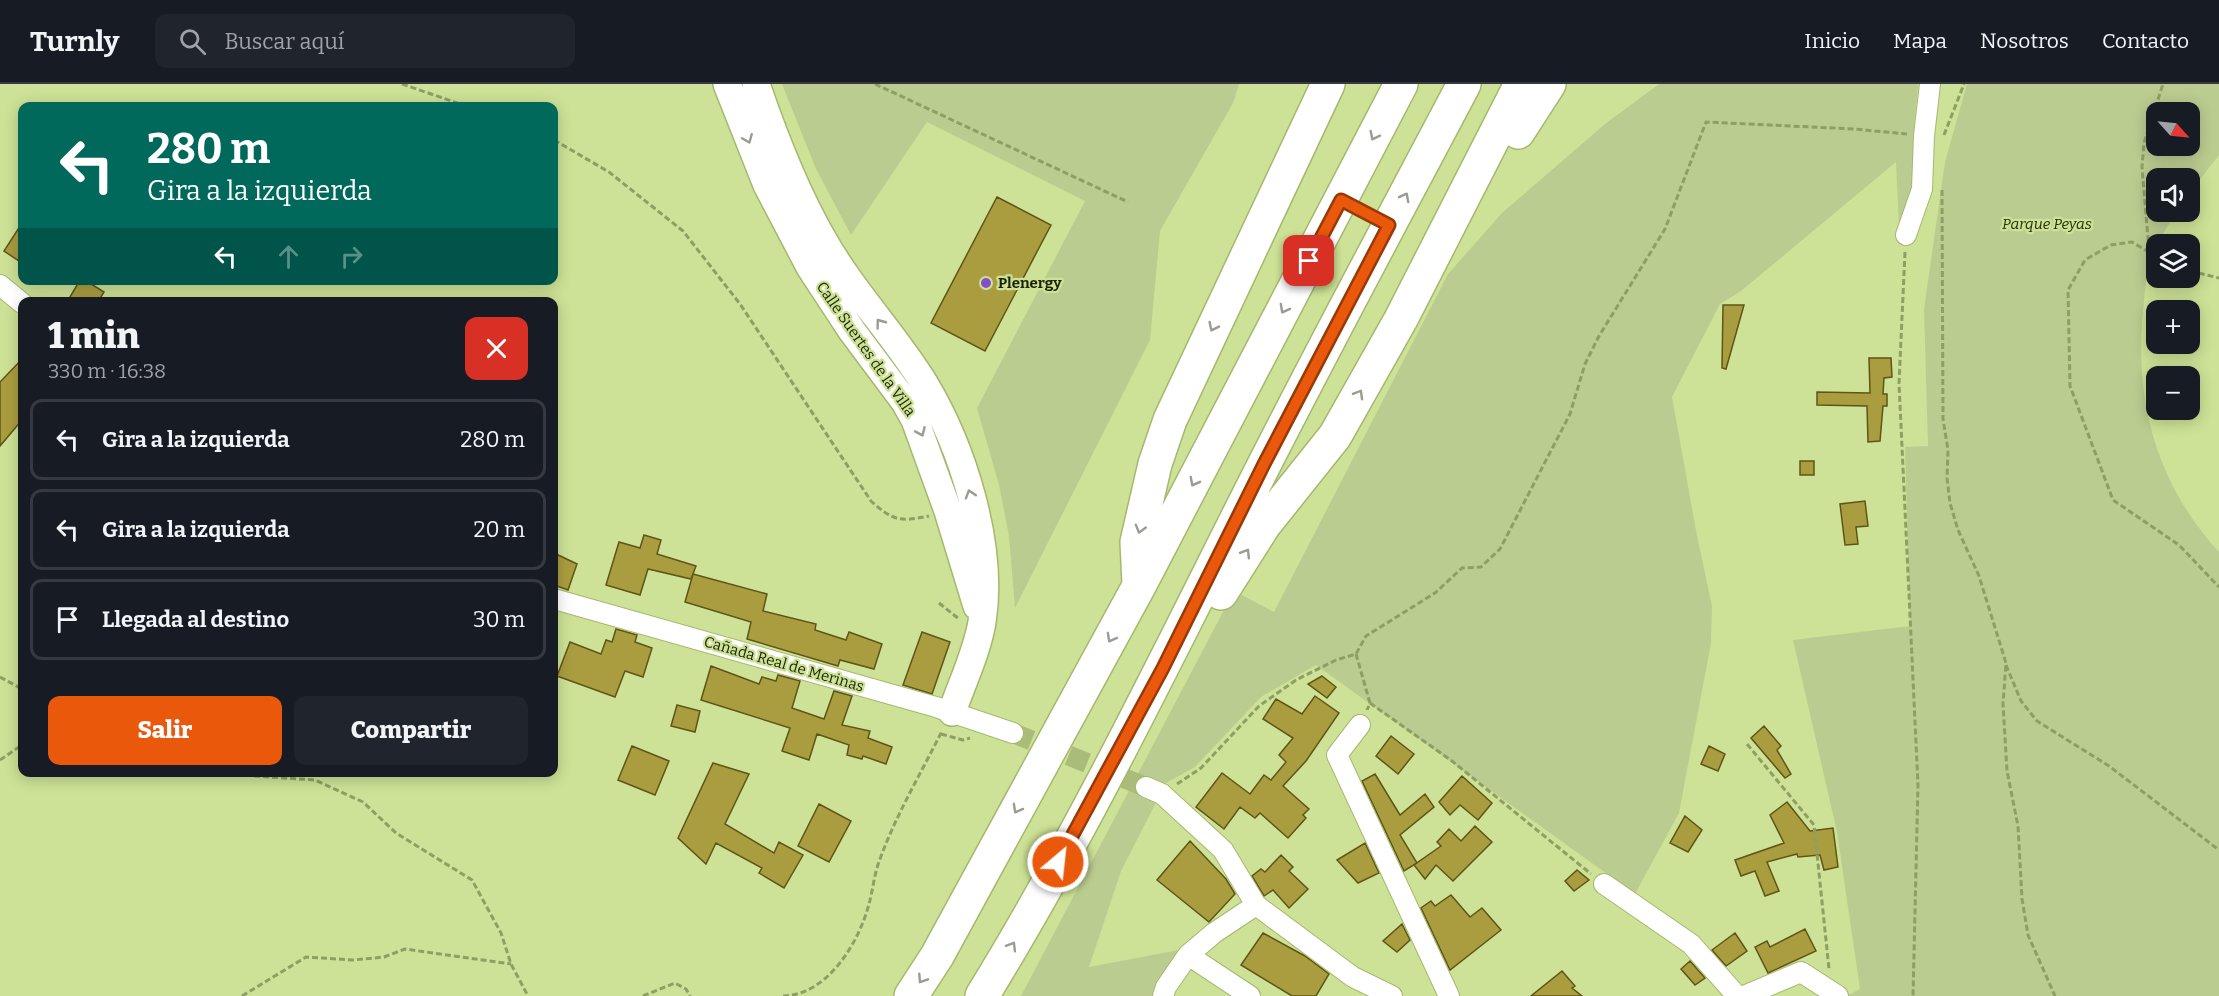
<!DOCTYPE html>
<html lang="es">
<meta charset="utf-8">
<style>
body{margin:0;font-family:Bitter,serif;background:#20242c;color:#f1f3f6;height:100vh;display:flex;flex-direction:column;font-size:22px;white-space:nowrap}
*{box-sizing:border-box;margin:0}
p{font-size:20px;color:#9ea1a6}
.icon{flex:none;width:33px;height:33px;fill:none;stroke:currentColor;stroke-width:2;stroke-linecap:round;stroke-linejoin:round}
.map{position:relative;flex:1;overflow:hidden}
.panel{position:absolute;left:18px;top:213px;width:540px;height:480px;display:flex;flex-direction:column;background:#171b24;border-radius:12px;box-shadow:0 3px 15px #0003}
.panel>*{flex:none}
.top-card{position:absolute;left:18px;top:18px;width:540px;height:183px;border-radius:12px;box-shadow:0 3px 15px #0003;background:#00695c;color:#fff;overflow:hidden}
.needle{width:39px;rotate:117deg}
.controls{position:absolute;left:2146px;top:18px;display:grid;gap:12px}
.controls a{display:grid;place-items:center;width:54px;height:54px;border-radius:12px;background:#171b24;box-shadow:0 3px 15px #0003;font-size:30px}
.pin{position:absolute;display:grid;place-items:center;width:51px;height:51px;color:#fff;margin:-26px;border-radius:12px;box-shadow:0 3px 9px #0006}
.me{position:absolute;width:66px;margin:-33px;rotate:28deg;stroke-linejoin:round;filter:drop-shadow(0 0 4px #0008)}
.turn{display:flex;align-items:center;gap:21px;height:126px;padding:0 30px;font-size:27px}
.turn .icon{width:78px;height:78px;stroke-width:2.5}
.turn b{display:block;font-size:42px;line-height:51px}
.lanes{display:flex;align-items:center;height:57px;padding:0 30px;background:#0003;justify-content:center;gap:30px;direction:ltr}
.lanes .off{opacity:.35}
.round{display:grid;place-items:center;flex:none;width:63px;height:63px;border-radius:12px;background:#20242c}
.headline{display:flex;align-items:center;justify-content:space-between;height:102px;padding:0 30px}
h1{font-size:36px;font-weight:800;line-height:45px}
.button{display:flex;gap:12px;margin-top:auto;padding:12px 30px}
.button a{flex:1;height:69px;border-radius:12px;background:#ea580c;color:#fff;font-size:24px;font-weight:800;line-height:69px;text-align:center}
.button a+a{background:#20242c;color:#f1f3f6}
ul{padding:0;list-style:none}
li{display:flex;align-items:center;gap:18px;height:81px;margin:0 12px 9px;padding:0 18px;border:3px solid #363941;border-radius:12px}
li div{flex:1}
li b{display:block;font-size:22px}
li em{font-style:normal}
header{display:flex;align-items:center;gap:36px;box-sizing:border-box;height:84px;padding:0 30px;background:#171b24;border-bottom:2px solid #363941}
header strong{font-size:28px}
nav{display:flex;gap:33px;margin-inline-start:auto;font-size:21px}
.search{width:420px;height:54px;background:#20242c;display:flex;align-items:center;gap:15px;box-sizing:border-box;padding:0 21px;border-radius:12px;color:#9ea1a6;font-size:22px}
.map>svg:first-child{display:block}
.green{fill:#bbcc90;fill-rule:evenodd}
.building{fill:#aa9d3f;stroke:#5e5518;stroke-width:1.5}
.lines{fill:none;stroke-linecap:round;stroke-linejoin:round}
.street-tunnel{stroke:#aabc79;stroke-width:20;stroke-dasharray:20 10;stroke-linecap:butt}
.lane-casing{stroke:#a5b86e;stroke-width:12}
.street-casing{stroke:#a5b86e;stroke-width:22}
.secondary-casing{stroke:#a5b86e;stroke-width:30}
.highway-casing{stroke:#a5b86e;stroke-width:36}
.path{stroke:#8f9f63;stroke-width:3;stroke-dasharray:6 3;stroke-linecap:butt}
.lane{stroke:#fff;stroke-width:9}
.street{stroke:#fff;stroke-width:20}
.secondary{stroke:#fff;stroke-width:27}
.highway{stroke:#fff;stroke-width:33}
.oneway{stroke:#999c8e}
.route-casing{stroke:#983908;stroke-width:15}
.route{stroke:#ea580c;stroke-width:10}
.poi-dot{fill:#844fc7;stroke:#cde296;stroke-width:2}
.labels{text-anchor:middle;stroke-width:4.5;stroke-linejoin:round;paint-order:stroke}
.park-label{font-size:15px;font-style:italic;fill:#252e08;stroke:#cde296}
.poi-label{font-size:15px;font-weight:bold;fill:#1c2304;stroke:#cde296;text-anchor:start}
.street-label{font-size:15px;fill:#1c2304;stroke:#cde296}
</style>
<header>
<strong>Turnly</strong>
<div class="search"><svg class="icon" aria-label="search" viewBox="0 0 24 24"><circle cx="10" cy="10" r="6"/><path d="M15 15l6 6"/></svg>Buscar aquí</div>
<nav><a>Inicio</a><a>Mapa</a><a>Nosotros</a><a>Contacto</a></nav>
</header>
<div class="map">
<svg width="2219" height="912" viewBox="0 0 2219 912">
<rect width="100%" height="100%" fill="#cde296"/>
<path class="green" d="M782,0H1239L1233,19L1160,147L1150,256L1015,524L1009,452L999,401L977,324L1085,117L927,38L851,151L816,85Z
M1659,0H1918L1914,42L1913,111L1899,143L1896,78L1741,207L1720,220L1672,313L1697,452L1712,522L1711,559L1679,729L1635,810L1316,581L1261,613L1195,683L1166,699L1121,787L1089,883L1179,866L1169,912H1021L1234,507L1274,528L1448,190L1502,129L1605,40Z
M1967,0H2219V71L2190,108V94H2157V128H2177C2167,143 2157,158 2151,176C2145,196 2144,218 2142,239C2136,324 2160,404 2219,468V912H1847L1860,905L1837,748L1793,556L1910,542L1905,363L1928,362L1924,225L1945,78ZM2157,28H2190V62H2157Z"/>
<path class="building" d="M997,113L1051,141L985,267L931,239Z
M22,139V179L4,167Z
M80,196H85L104,208L98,218H67Z
M1723,221H1744L1726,285L1722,284Z
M1869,274H1891L1892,293L1884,294L1883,310H1887V322H1883L1880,357L1868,358L1867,322L1817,321V308L1870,309Z
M22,275V336L0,362V298Z
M1800,377H1814V391H1800Z
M1865,417L1868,442L1856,443L1858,460L1845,461L1840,420Z
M644,451L661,456L657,470L696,482L691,495L648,485L640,511L606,501L619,458L640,464Z
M554,469L577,480L568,506L554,501Z
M693,490L767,510L763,527L816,540L815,546L846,556L849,548L882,560L874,585L840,576L838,582L747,555L751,538L685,518Z
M616,545L637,551L635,558L652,564L643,593L625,587L615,613L557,592L570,558L601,570L606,556L612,558Z
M922,548L950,558L932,610L903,601Z
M711,582L759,600L762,593L776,597L778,591L800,597L792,624L824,635L834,607L852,612L842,641L870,647L868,654L892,663L886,680L863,672L862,675L847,671L849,661L817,650L809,676L782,667L790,644L701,616Z
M1322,592L1336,603L1327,614L1308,600Z
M1315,612L1339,629L1306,677L1283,702L1309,725L1303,731L1306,734L1288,754L1260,729L1255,734L1240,723L1224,745L1196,723L1222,689L1250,710L1264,691L1271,696L1286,678L1279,671L1293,654L1263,635L1276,615L1302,630Z
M677,621L700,627L695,648L671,642Z
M1764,642L1781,662L1777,666L1791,690L1785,694L1751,654Z
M1391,652L1414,670L1398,690L1376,672Z
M632,662L669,677L655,711L618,696Z
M1709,662L1725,670L1718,687L1701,680Z
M713,679L749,690L725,740L774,769L779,758L803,771L784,804L759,789L762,784L716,759L706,780L678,754Z
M1375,690L1400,731L1425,710L1434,723L1400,751L1417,779L1404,787L1362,697Z
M1462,692L1492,719L1478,736L1460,721L1450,731L1439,718Z
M1787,718L1810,747L1833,744L1838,783L1824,786L1820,771L1798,773L1797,770L1767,778L1779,807L1765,812L1755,787L1741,792L1735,776L1784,759L1770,731Z
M819,720L851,737L829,778L798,762Z
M1685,732L1702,746L1688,768L1670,759Z
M1475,742L1492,758L1453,797L1436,781L1425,795L1414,781L1441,762L1437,758L1449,745L1461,757Z
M1190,757L1226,795L1235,810L1209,838L1157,796Z
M1365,759L1379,789L1358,799L1337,776Z
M1281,771L1293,783L1289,787L1308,805L1289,824L1273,806L1264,812L1252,792L1261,785L1265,788Z
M1577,786L1589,796L1574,807L1565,797Z
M1451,811L1470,833L1482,824L1501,846L1450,886L1421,824L1431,817L1435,822Z
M1402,840L1410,856L1397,868L1383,857Z
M1805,845L1816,867L1768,889L1755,863L1767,857L1770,863Z
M1263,849L1305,872L1329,890L1316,912H1292L1241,881Z
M1735,849L1747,867L1726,882L1712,866Z
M1690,877L1705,894L1695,901L1681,885Z
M1562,887L1575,902L1572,904L1582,912H1531Z"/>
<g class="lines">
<path class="street-tunnel" d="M1013,649L1146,703"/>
<defs>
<path id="lane" d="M1346,118L1384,139"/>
<path id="street" d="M1906,151L1922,105L1924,52L1930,0
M0,201L22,219
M554,515L936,623L1013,649
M1360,641L1337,671L1449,912
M1146,703L1162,710L1223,766L1256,821L1353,893L1392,912
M1604,800L1691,860L1737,912
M1163,912L1166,903L1188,871
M1250,912L1188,871L1214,849L1256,821
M1744,912L1801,888L1838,912"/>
<path id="secondary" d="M727,0L767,101L810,183L852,247L905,318L915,336L948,427L977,522
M756,0C774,53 794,105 822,154C851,206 893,249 924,299C963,364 994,462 982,538C977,568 962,599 952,628"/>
<path id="highway" d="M1518,48L1549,0
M1139,500L1137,458L1155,380L1170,336L1328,0
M1221,509L1264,441L1335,352L1401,235L1521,0
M911,912L937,872L1139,502L1401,0
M982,912C1087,741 1173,560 1264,381C1329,253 1397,127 1464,0"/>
</defs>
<use href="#lane" class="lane-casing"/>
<use href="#street" class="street-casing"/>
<use href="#secondary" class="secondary-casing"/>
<use href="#highway" class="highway-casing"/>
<path class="path" d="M402,0L466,22
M875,0L1128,118
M1944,51L1964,0
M554,56L609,88L683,147L740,220L871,417C893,437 900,438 929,432
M1942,106L1943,335L1948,366L1947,394L1950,419L1958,446L1979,492L2006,579L2003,620L2007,687L2018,742L2022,815L2028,851L2055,912
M2149,166L2142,83L2144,59L2163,0
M1905,168L1899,299L1918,701L1913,912
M2157,173L2132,158L2111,161L2085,176L2068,206L2070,302L2113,416L2179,461L2219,503
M2190,187L2219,194
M939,519L959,535
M1356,570L1370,619L1367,626
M2006,581L2021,617L2037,637L2109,682L2219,766
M0,593L22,605
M1370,619L1452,677L1591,790
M941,650L963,656L970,654
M1747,660L1814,741L1829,885
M0,676L22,661
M246,688L255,692L315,696L363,718L396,749L472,796L501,849L511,880L528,912
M1177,700L1201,684L1259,622L1296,596L1336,576L1356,570L1366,552L1435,509L1462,484L1481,483L1500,465L1570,330L1585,280L1599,252L1665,145L1706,38L1854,45L1907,50
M242,912L306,873L353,876L384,873L405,865L511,880
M643,912L675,899L686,905L690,912
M783,912C828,911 859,858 869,820C873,806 874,790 880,775C896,731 921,689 942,647"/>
<use href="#lane" class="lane"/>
<use href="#street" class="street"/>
<use href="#secondary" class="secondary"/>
<use href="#highway" class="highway"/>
</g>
<defs><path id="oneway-chevron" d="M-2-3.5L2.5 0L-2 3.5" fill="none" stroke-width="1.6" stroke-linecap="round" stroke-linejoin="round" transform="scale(1.5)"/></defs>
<g class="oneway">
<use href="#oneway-chevron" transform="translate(1374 52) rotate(117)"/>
<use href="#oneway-chevron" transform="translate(748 55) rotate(68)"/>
<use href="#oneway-chevron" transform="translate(1405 113) rotate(-62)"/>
<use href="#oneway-chevron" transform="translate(1284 225) rotate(118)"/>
<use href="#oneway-chevron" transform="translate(880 239) rotate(-127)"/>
<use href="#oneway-chevron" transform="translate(1213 243) rotate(116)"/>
<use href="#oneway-chevron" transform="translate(1359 310) rotate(-60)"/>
<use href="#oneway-chevron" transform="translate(921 348) rotate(66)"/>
<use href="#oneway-chevron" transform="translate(1194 398) rotate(118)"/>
<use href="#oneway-chevron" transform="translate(970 410) rotate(-107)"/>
<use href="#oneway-chevron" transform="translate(1140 445) rotate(106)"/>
<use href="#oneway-chevron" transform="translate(1246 469) rotate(-58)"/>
<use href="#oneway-chevron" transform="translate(1111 554) rotate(119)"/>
<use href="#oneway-chevron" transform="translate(1017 725) rotate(119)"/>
<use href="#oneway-chevron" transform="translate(1012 862) rotate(-59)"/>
<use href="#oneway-chevron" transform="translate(922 895) rotate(123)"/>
</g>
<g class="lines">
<defs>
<path id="route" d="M1058,778L1163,584L1264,380L1389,141L1341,116L1309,177"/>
</defs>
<use href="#route" class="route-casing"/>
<use href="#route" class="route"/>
</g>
<circle class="poi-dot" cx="986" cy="199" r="6"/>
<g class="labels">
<g class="park-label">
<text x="2047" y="145">Parque Peyas</text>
</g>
<g class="poi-label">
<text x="998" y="204">Plenergy</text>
</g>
<g class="street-label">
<text transform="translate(866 265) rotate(55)" y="5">Calle Suertes de la Villa</text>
<text transform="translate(784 580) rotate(16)" y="5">Cañada Real de Merinas</text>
</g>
</g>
</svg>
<div class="controls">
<a><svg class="needle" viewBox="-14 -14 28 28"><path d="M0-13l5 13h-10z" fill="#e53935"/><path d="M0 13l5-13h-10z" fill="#9ea1a6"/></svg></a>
<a><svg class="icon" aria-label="sound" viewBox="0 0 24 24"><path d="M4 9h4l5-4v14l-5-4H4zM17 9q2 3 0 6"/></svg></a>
<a><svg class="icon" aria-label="layers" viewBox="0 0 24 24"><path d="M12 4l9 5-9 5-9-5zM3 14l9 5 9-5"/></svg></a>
<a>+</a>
<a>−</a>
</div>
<div class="pin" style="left:1309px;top:177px;background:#d93025"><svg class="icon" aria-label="arrive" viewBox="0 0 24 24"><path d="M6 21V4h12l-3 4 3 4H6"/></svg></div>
<svg class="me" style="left:1058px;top:778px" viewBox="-20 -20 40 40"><circle r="17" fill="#ea580c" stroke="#fff" stroke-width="3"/><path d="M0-11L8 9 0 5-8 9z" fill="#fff"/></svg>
<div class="top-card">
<div class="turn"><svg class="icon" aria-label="left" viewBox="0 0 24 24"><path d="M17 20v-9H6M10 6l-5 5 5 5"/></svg><div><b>280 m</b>Gira a la izquierda</div></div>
<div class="lanes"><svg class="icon" aria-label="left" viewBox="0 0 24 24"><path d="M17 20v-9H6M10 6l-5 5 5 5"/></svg><svg class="icon off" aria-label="ahead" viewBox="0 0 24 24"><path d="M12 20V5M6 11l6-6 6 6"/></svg><svg class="icon off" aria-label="right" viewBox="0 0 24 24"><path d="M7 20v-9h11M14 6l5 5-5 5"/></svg></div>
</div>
<section class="panel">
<div class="headline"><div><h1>1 min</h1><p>330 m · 16:38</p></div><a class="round" style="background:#d93025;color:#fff"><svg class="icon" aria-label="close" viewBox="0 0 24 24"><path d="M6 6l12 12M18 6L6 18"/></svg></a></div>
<ul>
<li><svg class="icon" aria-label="left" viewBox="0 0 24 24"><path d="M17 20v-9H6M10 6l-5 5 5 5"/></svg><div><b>Gira a la izquierda</b></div><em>280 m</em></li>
<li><svg class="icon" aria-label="left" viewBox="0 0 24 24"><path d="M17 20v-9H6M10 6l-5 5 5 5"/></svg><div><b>Gira a la izquierda</b></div><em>20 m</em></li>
<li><svg class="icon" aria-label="arrive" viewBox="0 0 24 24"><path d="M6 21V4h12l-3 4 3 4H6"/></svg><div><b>Llegada al destino</b></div><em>30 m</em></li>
</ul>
<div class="button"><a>Salir</a><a>Compartir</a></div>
</section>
</div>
